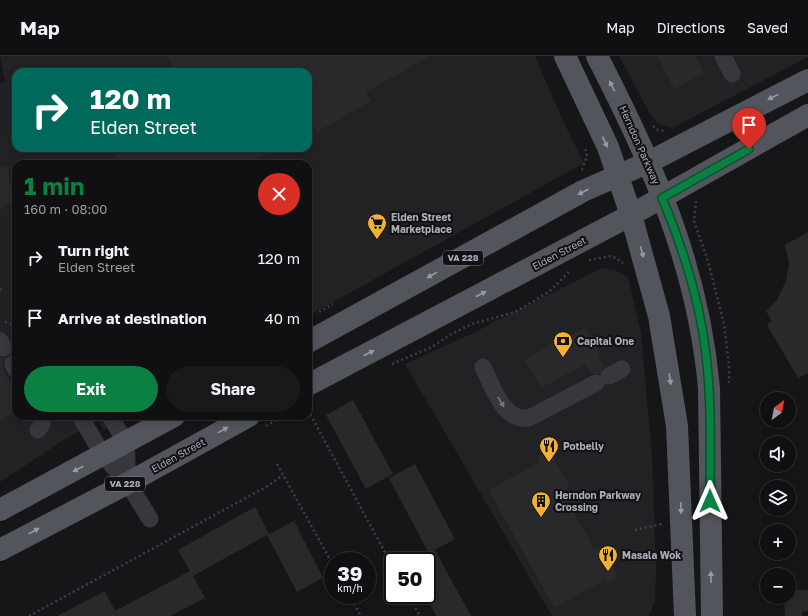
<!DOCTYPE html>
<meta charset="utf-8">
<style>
body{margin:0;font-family:"Golos Text",sans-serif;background:#19191b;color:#f1f3f6;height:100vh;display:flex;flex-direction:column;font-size:15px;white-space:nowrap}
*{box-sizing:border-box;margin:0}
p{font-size:13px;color:#9c9d9f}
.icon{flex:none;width:22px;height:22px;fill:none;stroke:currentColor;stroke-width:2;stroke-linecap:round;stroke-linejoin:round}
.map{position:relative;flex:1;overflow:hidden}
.panel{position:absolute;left:12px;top:104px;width:300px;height:260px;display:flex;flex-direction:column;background:#101012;border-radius:12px;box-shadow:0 2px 10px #0003,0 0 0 1px #303032}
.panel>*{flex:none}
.banner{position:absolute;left:12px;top:12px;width:300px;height:84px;border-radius:12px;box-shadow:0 2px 10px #0003,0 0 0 1px #303032;background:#00695c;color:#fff;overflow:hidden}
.needle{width:26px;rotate:32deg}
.controls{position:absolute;left:760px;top:336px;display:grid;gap:8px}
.controls a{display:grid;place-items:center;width:36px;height:36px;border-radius:50%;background:#101012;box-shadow:0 2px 10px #0003,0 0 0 1px #303032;font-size:20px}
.speed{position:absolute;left:324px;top:496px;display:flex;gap:8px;font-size:20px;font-weight:700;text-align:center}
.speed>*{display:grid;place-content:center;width:52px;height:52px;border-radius:50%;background:#101012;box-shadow:0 2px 10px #0003,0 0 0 1px #303032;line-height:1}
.speed small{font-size:10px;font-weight:400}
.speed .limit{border:2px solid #111;border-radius:6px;background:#fff;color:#111}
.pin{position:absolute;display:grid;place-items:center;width:34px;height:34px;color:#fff;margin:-41px -17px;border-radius:50% 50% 50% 0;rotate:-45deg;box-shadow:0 0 4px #0007}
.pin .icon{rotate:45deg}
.me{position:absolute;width:44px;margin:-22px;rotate:0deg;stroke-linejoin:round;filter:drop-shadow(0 0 3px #0008)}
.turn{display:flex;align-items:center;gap:14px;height:84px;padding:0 12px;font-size:18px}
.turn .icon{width:52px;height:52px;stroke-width:2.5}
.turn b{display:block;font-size:28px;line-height:34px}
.round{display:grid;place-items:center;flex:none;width:42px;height:42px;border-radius:21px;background:#19191b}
.overview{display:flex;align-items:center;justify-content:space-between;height:68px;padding:0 12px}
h1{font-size:24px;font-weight:700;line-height:30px;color:#0b8043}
.cta{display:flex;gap:8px;margin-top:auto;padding:8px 12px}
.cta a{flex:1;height:46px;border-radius:24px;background:#0b8043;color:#fff;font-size:16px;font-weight:700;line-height:46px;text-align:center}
.cta a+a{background:#19191b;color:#f1f3f6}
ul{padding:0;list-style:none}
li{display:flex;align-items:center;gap:12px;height:60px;padding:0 12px}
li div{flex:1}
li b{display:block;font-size:15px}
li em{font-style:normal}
header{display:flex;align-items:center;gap:24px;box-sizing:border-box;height:56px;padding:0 20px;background:#101012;border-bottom:1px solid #303032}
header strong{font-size:19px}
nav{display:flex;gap:22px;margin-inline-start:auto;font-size:14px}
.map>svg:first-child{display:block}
.built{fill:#222225;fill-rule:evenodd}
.building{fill:#29292c}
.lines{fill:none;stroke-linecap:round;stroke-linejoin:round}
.path{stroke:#3d3f44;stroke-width:2.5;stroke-dasharray:2 3;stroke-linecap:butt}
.minor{stroke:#37383d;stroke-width:17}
.major{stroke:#53555c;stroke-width:22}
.oneway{fill:#979ba6}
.oneway2{fill:#757881}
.route-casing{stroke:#07532c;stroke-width:10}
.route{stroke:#0b8043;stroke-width:7}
.labels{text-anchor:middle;stroke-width:4;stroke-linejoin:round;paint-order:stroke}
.shield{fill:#111113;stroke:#7b7e86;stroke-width:1}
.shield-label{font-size:9px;font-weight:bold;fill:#a8adb8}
.street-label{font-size:10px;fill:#a8adb8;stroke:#111113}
.poi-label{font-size:10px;font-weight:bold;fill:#a8adb8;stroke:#111113;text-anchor:start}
</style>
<header>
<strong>Map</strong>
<nav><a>Map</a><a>Directions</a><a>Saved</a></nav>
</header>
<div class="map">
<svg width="808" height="560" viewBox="0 0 808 560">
<rect width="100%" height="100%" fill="#161618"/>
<path class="built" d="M0,0H535L565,69L584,107L308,260V108H16V360H128L104,374L98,364L70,380L0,426V28L5,25ZM16,16H308V92H16Z
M619,0H808V1L672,72L658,67L650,58Z
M602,212L615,214L628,221L641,277L652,399L656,514L655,544L649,560H552L405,308L469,279Z"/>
<path class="building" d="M168,0H430L366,36L371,45L315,77L313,72L308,75V16H176Z
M657,0H695L704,17L674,33Z
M128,92H277L249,108H100Z
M7,110L14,147L0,153V111Z
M808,176V317L798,322L767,269L772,265L766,255L777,244L786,225L789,208L785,189Z
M585,272L601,299L598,301L604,311L599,318H591L585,308L541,332L525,304L564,278L566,282Z
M0,301L6,302L3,307V313L16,336V356L0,365Z
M353,344L393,418L366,433L326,359Z
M549,393L570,431L562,435L594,493L601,490L618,522L607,528L605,524L554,552L489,434L540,406L537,400Z
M415,408L455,483L435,494L471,560H436L427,543V494L389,422Z
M255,451L269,478L294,465L323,522L297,536L267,479L193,520L205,542L170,560H57L105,535L115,555L190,515L178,494Z
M789,534H808V555L802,556V560H785L784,541H789Z"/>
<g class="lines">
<path class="path" d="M653,70L658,74L667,75
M582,114L587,100L585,91
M696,145L694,165L708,205L724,268L729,309V327
M589,204L612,200L623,207
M0,234L2,233
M319,256L333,248
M5,266L16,270
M392,308L432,291L450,279L472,268L515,256L549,236L571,214
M308,354L393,511
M266,370L283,360
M277,408L333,509
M635,474L662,468
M349,539L361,560
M408,539L420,560
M29,560L266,431L283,419"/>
<path class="minor" d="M723,0L732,18
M0,285L4,292
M13,308L16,314
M483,311C492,329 503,366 529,362L596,327
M609,320L622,313
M80,360L103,399L128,427L150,463
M110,360L126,387L128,427
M38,374L42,368L41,360"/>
<path class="major" d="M565,0L608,91L631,159L659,260L677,370L685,560
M597,0C653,109 698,209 709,332L712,560
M308,286L583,135L649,106L808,24
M308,329L631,159L808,59
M0,454L174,360
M0,494L128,427L249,360"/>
</g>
<defs><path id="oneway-solid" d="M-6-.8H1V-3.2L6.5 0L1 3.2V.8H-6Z"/></defs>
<g class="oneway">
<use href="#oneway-solid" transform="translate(612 30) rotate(-117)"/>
<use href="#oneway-solid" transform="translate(773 41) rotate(154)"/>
<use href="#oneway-solid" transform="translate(605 86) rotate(65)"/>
<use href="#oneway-solid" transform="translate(583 136) rotate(153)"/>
<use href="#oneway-solid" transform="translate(642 196) rotate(74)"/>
<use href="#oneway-solid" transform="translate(432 219) rotate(151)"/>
<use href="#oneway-solid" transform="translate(481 238) rotate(-28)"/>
<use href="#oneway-solid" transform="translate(369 297) rotate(-28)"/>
<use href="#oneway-solid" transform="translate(670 323) rotate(81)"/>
<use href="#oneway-solid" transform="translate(223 374) rotate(-29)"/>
<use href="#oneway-solid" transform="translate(78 413) rotate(152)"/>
<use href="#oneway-solid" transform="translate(681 452) rotate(89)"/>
<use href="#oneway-solid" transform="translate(34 475) rotate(-29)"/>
<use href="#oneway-solid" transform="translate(711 521) rotate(-91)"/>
</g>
<use class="oneway2" href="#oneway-solid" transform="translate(501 346) rotate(58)"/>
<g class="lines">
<defs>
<path id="route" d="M710,445C710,397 712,347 706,299C700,245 683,192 662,142L749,93"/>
</defs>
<use href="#route" class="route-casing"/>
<use href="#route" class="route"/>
</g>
<defs>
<symbol id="supermarket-pin" viewBox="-11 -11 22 30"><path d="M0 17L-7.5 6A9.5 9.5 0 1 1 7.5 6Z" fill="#f2b134" stroke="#111113"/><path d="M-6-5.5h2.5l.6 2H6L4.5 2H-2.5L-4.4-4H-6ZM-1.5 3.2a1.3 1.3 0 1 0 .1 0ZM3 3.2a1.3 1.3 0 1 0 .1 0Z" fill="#111"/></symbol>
<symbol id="bank-pin" viewBox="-11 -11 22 30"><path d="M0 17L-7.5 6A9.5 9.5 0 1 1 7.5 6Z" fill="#f2b134" stroke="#111113"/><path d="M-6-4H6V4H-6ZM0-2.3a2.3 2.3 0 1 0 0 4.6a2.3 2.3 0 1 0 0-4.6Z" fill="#111"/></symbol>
<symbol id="restaurant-pin" viewBox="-11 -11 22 30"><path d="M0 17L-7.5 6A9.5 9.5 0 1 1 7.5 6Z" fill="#f2b134" stroke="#111113"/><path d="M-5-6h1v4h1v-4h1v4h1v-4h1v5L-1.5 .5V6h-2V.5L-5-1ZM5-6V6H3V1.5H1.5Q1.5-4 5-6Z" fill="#111"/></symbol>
<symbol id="building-pin" viewBox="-11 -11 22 30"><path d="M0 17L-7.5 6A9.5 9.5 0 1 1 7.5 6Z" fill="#f2b134" stroke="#111113"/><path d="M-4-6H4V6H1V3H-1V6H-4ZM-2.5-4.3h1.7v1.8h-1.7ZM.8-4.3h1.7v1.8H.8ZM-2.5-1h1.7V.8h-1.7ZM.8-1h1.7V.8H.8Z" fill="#111"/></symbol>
</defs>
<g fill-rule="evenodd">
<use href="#supermarket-pin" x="366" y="156" width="22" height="30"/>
<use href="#bank-pin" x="552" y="274" width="22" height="30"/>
<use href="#restaurant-pin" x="538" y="379" width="22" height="30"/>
<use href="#building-pin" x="530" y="434" width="22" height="30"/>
<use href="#restaurant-pin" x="597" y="488" width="22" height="30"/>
</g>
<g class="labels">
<g class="shield">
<rect x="443" y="195" width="40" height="14" rx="3"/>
<rect x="105" y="421" width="40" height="14" rx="3"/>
</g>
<g class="shield-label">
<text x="463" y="205">VA 228</text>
<text x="125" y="431">VA 228</text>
</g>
<g class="street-label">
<text transform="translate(640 89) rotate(66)" y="4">Herndon Parkway</text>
<text transform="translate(559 197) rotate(-28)" y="4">Elden Street</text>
<text transform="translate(178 399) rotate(-29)" y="4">Elden Street</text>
</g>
<g class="poi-label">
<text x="391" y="165">Elden Street<tspan x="391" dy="12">Marketplace</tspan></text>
<text x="577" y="289">Capital One</text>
<text x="563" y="394">Potbelly</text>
<text x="555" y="443">Herndon Parkway<tspan x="555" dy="12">Crossing</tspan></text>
<text x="622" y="503">Masala Wok</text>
</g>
</g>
</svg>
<div class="controls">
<a><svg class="needle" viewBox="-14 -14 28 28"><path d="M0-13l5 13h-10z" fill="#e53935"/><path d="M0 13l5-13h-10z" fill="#9c9d9f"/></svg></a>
<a><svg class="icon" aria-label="sound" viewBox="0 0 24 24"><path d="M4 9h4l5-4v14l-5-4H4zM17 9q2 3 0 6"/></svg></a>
<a><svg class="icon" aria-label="layers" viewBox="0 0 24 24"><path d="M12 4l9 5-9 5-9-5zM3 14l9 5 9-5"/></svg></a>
<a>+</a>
<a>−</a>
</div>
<div class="speed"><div>39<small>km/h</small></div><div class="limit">50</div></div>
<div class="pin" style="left:749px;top:93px;background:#d93025"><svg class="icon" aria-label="arrive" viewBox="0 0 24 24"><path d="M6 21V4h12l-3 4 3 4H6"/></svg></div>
<svg class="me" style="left:710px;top:445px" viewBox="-20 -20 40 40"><path d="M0-17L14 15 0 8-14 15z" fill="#0b8043" stroke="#fff" stroke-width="4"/></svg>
<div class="banner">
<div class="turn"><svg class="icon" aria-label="right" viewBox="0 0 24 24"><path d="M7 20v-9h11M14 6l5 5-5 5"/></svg><div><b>120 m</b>Elden Street</div></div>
</div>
<section class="panel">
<div class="overview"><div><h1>1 min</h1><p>160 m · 08:00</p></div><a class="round" style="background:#d93025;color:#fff"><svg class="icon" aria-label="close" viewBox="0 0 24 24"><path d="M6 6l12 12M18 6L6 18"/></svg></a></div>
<ul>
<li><svg class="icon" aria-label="right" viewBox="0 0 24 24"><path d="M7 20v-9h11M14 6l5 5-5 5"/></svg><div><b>Turn right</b><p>Elden Street</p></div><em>120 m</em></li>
<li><svg class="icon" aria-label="arrive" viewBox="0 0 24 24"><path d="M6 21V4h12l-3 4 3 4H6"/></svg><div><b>Arrive at destination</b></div><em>40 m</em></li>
</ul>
<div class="cta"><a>Exit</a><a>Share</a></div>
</section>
</div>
